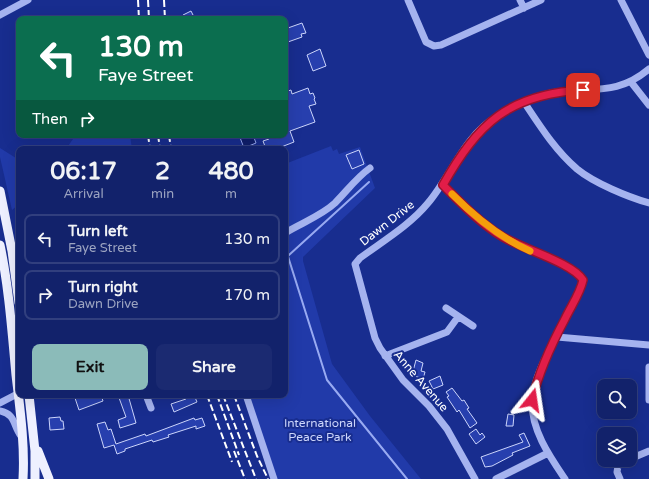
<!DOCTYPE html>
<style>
body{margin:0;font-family:"Varela Round",sans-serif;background:#1b2a71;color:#f1f3f6;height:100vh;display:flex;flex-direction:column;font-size:15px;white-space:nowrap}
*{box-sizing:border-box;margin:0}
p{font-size:13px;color:#9ca4c1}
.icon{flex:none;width:22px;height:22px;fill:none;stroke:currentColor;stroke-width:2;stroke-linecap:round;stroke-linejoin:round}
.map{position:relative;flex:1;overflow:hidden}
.drawer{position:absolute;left:16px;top:146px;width:272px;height:252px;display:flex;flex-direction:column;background:#12226b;border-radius:8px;box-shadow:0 4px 16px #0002,0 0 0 1px #313f7e}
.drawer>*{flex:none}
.hud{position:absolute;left:16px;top:16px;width:272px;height:122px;border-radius:8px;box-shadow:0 4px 16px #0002,0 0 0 1px #313f7e;background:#0b6e4f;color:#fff;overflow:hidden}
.tools{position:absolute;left:597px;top:379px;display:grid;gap:8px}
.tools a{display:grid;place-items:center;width:40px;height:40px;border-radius:8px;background:#12226b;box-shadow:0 4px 16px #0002,0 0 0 1px #313f7e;font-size:20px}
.pin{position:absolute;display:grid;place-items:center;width:34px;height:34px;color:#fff;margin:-17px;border-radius:8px;box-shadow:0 2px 6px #0006}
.me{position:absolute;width:44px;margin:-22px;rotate:15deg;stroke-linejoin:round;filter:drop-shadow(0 0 3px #0008)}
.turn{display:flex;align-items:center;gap:14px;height:84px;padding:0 16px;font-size:18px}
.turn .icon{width:52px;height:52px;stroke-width:2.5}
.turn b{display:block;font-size:28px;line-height:34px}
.then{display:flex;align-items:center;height:38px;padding:0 16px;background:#0003;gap:8px;font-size:15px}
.eta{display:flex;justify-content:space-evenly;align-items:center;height:68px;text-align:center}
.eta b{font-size:24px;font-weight:700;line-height:28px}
.cta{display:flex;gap:8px;margin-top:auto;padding:8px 16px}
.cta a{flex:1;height:46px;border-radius:8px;background:#8bbbb9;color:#111;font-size:16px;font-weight:700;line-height:46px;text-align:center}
.cta a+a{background:#1b2a71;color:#f1f3f6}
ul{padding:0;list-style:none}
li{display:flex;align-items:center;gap:12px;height:50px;margin:0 8px 6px;padding:0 8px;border:2px solid #313f7e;border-radius:8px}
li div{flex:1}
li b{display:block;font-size:15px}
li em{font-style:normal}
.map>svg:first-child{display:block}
.green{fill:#213aa9}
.water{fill:#101f6d;stroke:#98aaf2}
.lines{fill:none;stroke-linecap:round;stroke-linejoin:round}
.stream{stroke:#98aaf2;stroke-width:2}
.building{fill:#273fae;stroke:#ccd5fb}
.minor{stroke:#a5b3ef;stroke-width:7}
.major{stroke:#eef0ff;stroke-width:9}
.rail{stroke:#fff;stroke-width:2;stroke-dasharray:7 3;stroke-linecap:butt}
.route-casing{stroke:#92132f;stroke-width:10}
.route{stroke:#e11d48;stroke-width:7}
.slow{stroke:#f59e0b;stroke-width:7}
.labels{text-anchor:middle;stroke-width:4;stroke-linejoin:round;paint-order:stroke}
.street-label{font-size:12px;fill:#fff;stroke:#182d8f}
.park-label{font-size:12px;fill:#ccd5fb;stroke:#182d8f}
</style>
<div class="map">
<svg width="649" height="479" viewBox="0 0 649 479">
<rect width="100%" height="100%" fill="#182d8f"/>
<path class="green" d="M92,135H130L132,149H66L73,139Z
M331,146L333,151L337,149L339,154L360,147L375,188L303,257V261L332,364L370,416L421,479H272L243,395H285V164Z
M0,148L19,160V204L12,210L0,157Z"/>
<path class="water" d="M239,135H253L256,143L244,148Z"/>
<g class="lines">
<path class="stream" d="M285,247L327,380L407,479
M289,255L369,182"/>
</g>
<path class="building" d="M191,11L195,19H186L183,15Z
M302,23L306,33L301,34L302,37L285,43V29Z
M320,49L326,66L313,71L307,55Z
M308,88L310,94L313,93L315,98L314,99L316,104L309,106L315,122L290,131L294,142L276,149H266L263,141L269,139L268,137L285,135V92L291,90L292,94Z
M359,150L364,164L352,169L346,155Z
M416,360L423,363L421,371L425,372L423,379L412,375Z
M440,376L443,385L433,389L429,381Z
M452,388L462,401L464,400L469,408L467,409L477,423L470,428L459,410L457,412L447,397L449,396L446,392Z
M85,395H101L103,401L79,410L75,398Z
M118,395H128L136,423L120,428L118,420L126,417Z
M190,395H194L197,402L174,412L171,404L186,399L185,397Z
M508,414L514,415L513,426H506Z
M60,417L61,421H63L64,429L50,430L49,418Z
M194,418L195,420L202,418L205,426L196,429V426L168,435L169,437L153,442L152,440L125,449V451L117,454L114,445L104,448L97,424L105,422L108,430L111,429L116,444L145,434L146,436Z
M476,429L480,435L482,433L485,437L476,444L469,434Z
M524,433L530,446L512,453L513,455L492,466L485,467L481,457L523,442L519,435Z"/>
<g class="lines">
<path class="minor" d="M408,0L426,42L434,46L441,45L541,0
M520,0L524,8
M621,0L649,55
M0,15L28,0
M631,82L649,105
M524,102C540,126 555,150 577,169C594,183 628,197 649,203
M443,185C461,203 480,223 503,237C523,249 573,263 583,280C580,295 570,307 564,321C553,343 533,377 532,401C531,430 550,457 565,479
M285,233C301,223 321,216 335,203C347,191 356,178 370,168
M446,308L473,326
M557,337L649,345
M385,356L447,332L458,317
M649,367V400
M146,395L151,408
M246,395L274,479
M0,403L19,393
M0,411C16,414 13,426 21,436
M630,459L649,451
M475,479L447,429L429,406L403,380L380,348L375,338L355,264L360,258C383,241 410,225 428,203C451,176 464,136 496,117C513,107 531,97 551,93C590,86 616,97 649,69
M496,479L548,453
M620,479L617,472L618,466L628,460"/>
<path class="major" d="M0,191L12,251L19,303
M0,245C9,288 12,332 16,375C20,409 25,445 23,479
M29,395L35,451V479
M38,451L49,479"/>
<path class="rail" d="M138,0L139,19
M148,0L149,19
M164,0L165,19
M148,135L150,149
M158,135L160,149
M169,135L171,149
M207,395L232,462
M217,395L239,455
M223,395L256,479
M234,395L257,456L268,479
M234,451L245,479"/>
</g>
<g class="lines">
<defs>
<path id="route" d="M532,400C539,372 551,345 565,319C571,306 580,294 583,280C573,263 523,249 503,237C480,223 461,203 443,185C478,123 509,94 583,90"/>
</defs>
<use href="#route" class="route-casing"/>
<use href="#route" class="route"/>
<path class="slow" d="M452,194C475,217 500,238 530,251"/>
</g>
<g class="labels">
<g class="street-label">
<text transform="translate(387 223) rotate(-38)" y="4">Dawn Drive</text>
<text transform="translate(421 381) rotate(49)" y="4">Anne Avenue</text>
</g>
<g class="park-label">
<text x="320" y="427">International<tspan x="320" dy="14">Peace Park</tspan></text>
</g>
</g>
</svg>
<div class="tools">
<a><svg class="icon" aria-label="search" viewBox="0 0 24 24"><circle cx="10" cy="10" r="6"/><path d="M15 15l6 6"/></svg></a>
<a><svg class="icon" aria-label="layers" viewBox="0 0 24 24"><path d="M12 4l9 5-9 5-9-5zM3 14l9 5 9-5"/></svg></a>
</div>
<div class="pin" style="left:583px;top:90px;background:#d93025"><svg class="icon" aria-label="arrive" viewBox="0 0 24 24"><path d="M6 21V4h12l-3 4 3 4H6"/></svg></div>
<svg class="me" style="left:532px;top:400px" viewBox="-20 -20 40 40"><path d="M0-17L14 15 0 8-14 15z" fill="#e11d48" stroke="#fff" stroke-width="4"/></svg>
<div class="hud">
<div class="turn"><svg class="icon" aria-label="left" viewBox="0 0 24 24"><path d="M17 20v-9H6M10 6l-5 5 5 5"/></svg><div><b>130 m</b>Faye Street</div></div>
<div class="then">Then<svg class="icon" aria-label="right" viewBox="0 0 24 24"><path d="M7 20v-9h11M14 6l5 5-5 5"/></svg></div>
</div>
<section class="drawer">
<div class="eta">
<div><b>06:17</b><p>Arrival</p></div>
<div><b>2</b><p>min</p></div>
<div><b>480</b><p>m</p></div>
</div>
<ul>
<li><svg class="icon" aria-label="left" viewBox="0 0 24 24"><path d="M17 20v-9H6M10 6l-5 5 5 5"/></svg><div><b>Turn left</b><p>Faye Street</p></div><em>130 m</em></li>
<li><svg class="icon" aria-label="right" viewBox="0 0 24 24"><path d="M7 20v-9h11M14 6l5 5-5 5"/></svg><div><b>Turn right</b><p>Dawn Drive</p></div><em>170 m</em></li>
</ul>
<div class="cta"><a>Exit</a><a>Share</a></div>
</section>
</div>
